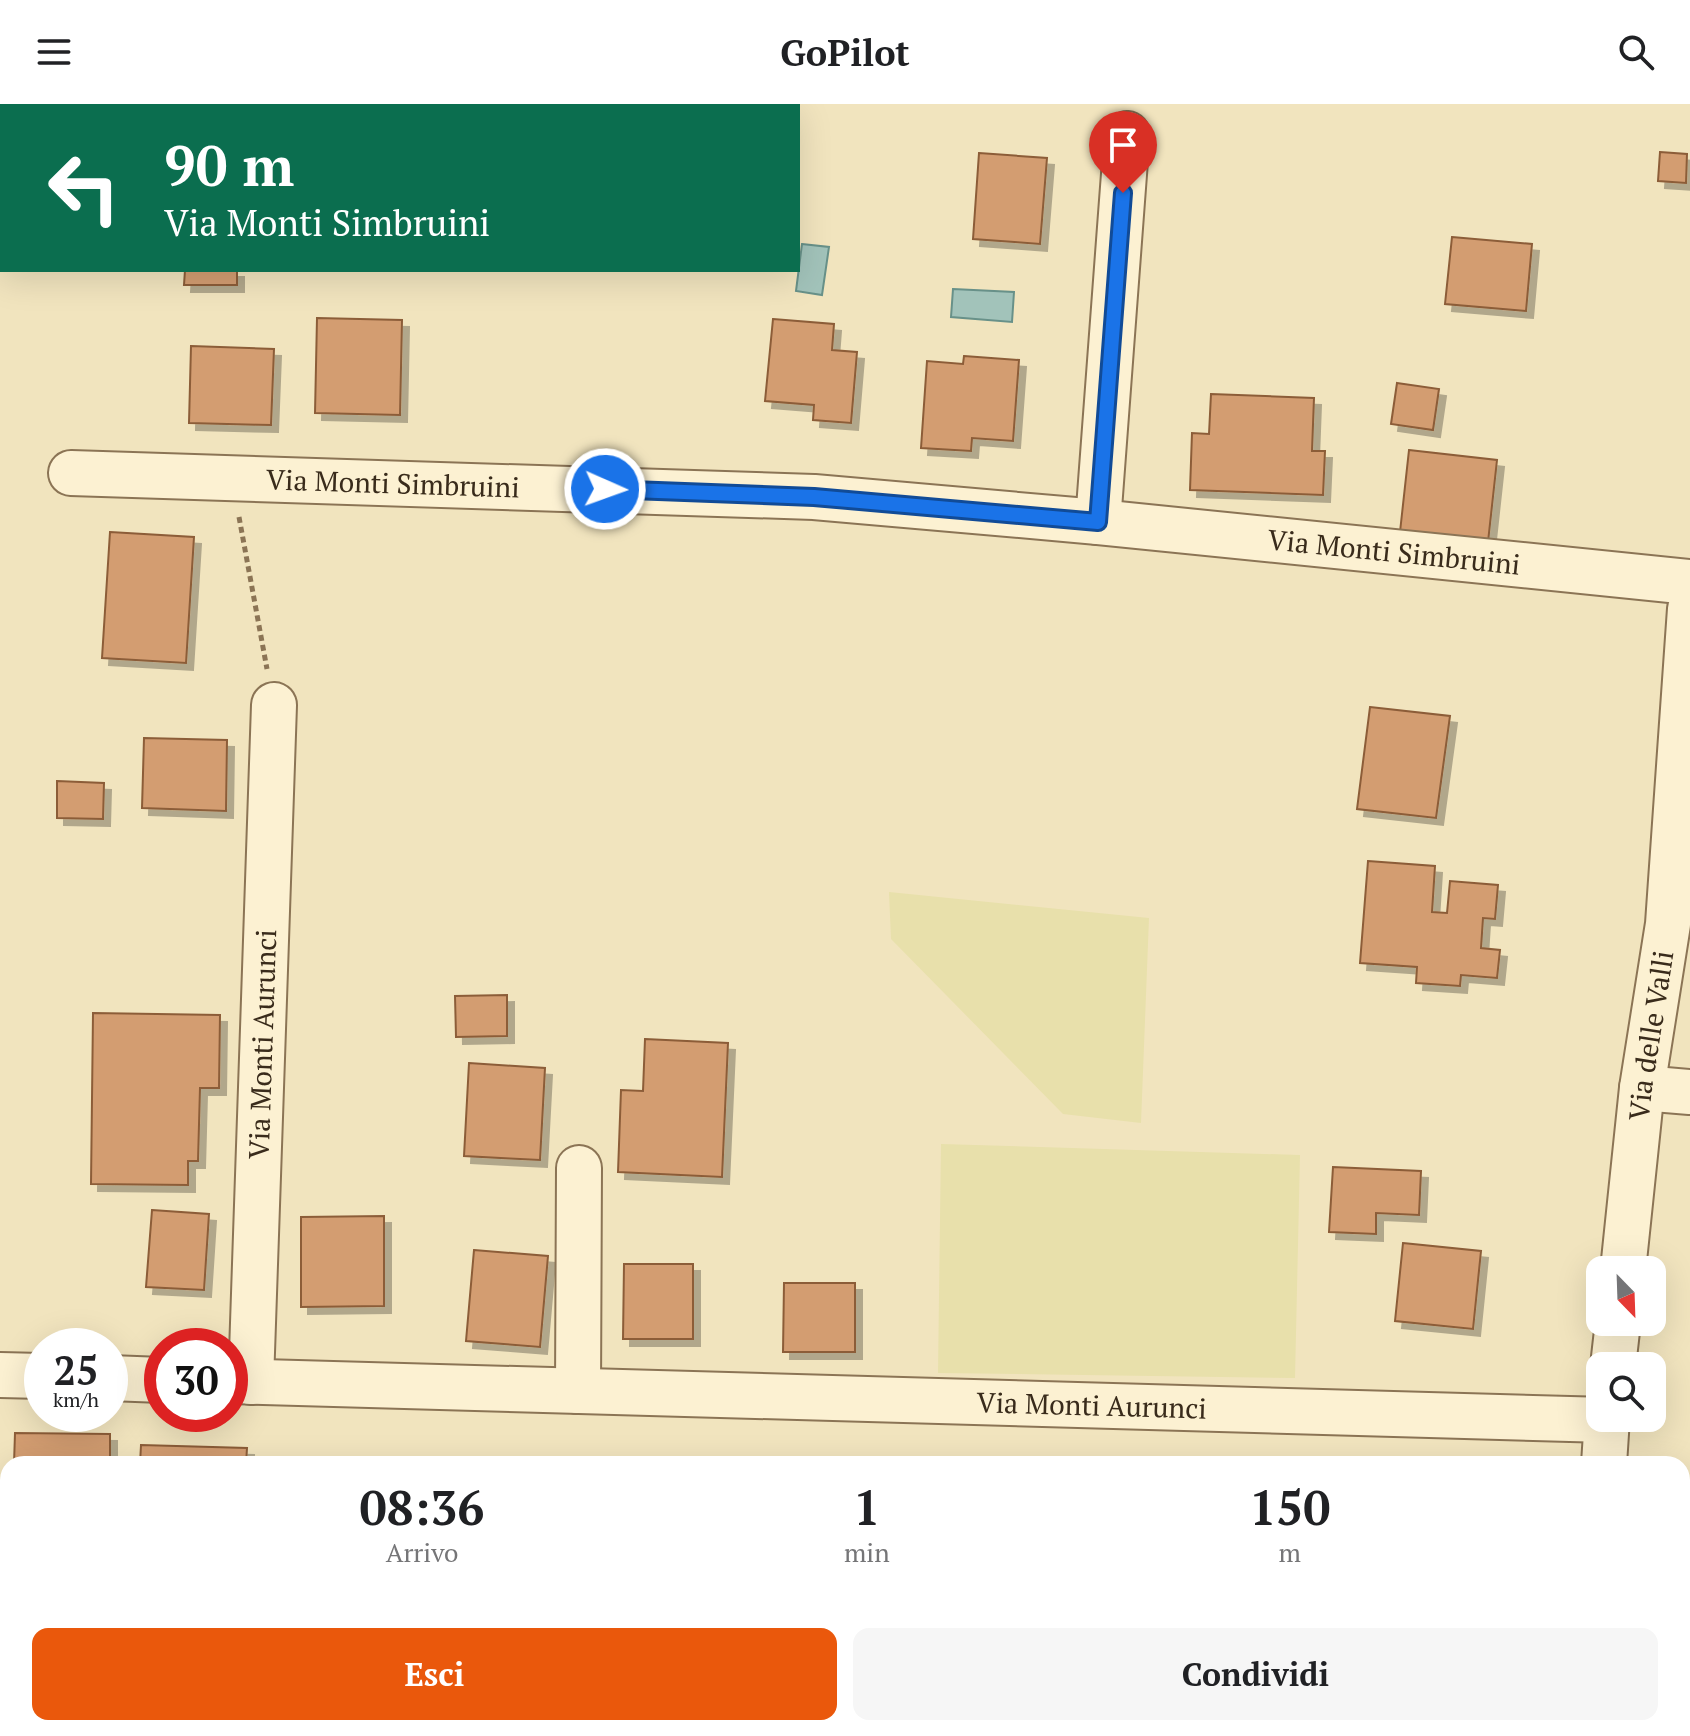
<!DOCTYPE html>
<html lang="it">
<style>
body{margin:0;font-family:"PT Serif",serif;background:#f6f6f6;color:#202124;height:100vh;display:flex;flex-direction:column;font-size:30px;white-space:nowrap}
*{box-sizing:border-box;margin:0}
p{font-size:26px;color:#757577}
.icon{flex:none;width:44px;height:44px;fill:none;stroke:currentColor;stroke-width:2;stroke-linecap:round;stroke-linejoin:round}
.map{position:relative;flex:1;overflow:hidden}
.sheet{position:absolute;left:0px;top:1352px;width:1690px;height:280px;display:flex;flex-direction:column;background:#fff;border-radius:24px 24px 0 0;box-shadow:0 8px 32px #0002}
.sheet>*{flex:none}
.hud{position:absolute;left:0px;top:0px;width:800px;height:168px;box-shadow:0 8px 32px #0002;background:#0b6e4f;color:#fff;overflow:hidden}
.needle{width:52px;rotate:157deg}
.controls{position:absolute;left:1586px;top:1152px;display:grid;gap:16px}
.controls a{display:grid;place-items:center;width:80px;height:80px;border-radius:16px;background:#fff;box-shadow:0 8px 32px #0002;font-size:40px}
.speed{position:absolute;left:24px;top:1224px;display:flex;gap:16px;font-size:40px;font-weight:700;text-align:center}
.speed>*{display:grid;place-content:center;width:104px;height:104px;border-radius:50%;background:#fff;box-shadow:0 8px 32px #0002;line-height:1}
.speed small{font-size:20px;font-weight:400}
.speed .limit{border:12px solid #d22;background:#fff;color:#111}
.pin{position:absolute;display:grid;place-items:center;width:68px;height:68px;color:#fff;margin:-82px -34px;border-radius:50% 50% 50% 0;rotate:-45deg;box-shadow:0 0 8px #0007}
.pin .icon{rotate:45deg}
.me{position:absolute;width:88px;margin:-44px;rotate:92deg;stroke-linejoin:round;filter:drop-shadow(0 0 6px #0008)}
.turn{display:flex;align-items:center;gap:28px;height:168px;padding:0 32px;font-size:36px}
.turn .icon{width:104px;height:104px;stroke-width:2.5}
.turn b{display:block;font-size:56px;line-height:68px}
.eta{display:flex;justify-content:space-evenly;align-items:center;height:136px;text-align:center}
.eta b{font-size:48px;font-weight:600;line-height:56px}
.action{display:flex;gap:16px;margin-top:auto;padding:16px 32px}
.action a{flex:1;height:92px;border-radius:16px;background:#ea580c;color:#fff;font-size:32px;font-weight:600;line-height:92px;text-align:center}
.action a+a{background:#f6f6f6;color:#202124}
header{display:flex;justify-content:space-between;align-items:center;height:104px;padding:0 32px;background:#fff;font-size:36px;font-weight:600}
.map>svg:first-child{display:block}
.farmland{fill:#e8e0ab}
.water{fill:#a2c3ba;stroke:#689189;stroke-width:2}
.building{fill:#d39d71;stroke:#8c5d39;stroke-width:2;filter:url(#shadow)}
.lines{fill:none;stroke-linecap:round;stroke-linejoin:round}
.minor-casing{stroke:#8b7455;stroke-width:48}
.path{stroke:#8b7455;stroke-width:5;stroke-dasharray:6 4;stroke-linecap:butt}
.minor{stroke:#fcf1d2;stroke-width:44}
.route-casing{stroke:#114b97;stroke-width:20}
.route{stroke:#1a73e8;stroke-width:14}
.labels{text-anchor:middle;stroke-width:7;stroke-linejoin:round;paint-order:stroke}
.street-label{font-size:28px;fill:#392b1b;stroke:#f8eece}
</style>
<header><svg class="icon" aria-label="menu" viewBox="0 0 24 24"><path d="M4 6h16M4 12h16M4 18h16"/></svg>GoPilot<svg class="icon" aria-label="search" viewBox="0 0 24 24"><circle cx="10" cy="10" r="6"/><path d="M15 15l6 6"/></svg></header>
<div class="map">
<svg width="1690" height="1632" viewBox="0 0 1690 1632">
<defs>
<filter id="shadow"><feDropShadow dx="7" dy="7" stdDeviation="0" flood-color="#0004"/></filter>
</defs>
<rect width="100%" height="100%" fill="#f1e4be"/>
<path class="farmland" d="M889,788L1149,814L1141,1019L1063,1010L891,835Z
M941,1040L1300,1051L1295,1274L938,1269Z"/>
<path class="water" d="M802,140L829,143L822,191L796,187Z
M953,185L1014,188L1012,218L951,213Z"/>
<path class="building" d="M1660,48L1687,50L1686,79L1658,77Z
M979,49L1047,54L1040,140L973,135Z
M1452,133L1532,140L1526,207L1445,200Z
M185,166H237V181H184Z
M317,214L402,216L400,311L315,309Z
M773,215L834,220L832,246L857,248L851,319L813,316L814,301L765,297Z
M191,242L274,245L271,321L189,319Z
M964,252L1019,256L1013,337L972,334L971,347L921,344L927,257L963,260Z
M1397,279L1439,285L1433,326L1391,320Z
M1211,290L1314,294L1312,347H1325L1323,391L1190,386L1192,329L1209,330Z
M1409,346L1497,356L1488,438L1400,428Z
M110,428L194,433L186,559L102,554Z
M1370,603L1450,612L1436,714L1357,705Z
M144,634L227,636L226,707L142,704Z
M57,677L104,679L103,715L57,714Z
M1368,757L1435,762L1432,808L1447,809L1450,777L1498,781L1495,815L1483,814L1481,844L1500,846L1497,874L1461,871L1460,882L1416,879L1417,863L1360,859Z
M507,891V932L456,933L455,892Z
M93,909L220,911L219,984H200L198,1057H188V1081L91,1080Z
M645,935L728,939L722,1073L618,1068L621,986L643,987Z
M469,959L545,964L540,1056L464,1052Z
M1333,1063L1421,1067L1419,1111L1376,1109V1130L1329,1128Z
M152,1106L209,1110L204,1186L146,1183Z
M384,1112V1202L301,1203V1113Z
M1403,1139L1481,1147L1473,1225L1395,1217Z
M474,1146L548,1152L540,1243L466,1237Z
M624,1160H693V1235H623Z
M784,1179H855V1248H783Z
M15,1329L110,1330V1360H14Z
M141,1341L247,1344L246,1360H140Z"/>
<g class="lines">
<defs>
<g id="minor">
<path id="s1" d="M71,369L814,393L1098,418L1690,478"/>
<path d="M1098,418L1127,30"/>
<path d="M1642,984L1690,988"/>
<path id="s2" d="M1623,1166L1642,984L1668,820L1690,505"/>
<path d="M1613,1262L1618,1218"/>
<path d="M0,1271L42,1272"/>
<path d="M110,1274L162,1276"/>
<path id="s3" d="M230,1277L1607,1316"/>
<path id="s4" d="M251,1278L274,601"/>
<path d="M578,1287L579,1064"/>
<path d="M1604,1360L1607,1314"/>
<path d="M1583,1632L1584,1624"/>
</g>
</defs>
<use href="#minor" class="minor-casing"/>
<path class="path" d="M239,413L267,565"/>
<use href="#minor" class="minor"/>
</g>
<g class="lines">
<defs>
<path id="route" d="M605,385L814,393L1098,418L1123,89"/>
</defs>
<use href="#route" class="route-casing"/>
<use href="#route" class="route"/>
</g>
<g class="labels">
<g class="street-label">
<text dy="10" stroke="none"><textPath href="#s1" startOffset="322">Via Monti Simbruini</textPath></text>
<text dy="10" stroke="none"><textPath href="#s1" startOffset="1326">Via Monti Simbruini</textPath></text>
<text dy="10" stroke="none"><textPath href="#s2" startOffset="236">Via delle Valli</textPath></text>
<text dy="10" stroke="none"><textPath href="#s4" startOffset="338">Via Monti Aurunci</textPath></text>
<text dy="10" stroke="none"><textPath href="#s3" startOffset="862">Via Monti Aurunci</textPath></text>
</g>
</g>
</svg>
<div class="controls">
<a><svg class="needle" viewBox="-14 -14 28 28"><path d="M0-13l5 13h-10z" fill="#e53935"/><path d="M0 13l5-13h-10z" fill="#757577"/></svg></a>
<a><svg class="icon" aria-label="search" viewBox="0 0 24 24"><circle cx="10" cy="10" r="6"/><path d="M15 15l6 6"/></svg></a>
</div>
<div class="speed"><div>25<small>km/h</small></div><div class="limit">30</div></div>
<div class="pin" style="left:1123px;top:89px;background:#d93025"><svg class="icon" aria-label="arrive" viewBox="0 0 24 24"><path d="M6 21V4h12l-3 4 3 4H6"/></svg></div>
<svg class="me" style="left:605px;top:385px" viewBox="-20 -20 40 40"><circle r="17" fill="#1a73e8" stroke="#fff" stroke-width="3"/><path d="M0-11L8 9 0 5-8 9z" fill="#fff"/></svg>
<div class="hud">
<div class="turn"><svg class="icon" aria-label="left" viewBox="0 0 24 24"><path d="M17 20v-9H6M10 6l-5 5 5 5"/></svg><div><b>90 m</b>Via Monti Simbruini</div></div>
</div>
<section class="sheet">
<div class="eta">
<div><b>08:36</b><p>Arrivo</p></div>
<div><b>1</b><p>min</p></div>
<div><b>150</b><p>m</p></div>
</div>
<div class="action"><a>Esci</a><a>Condividi</a></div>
</section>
</div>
